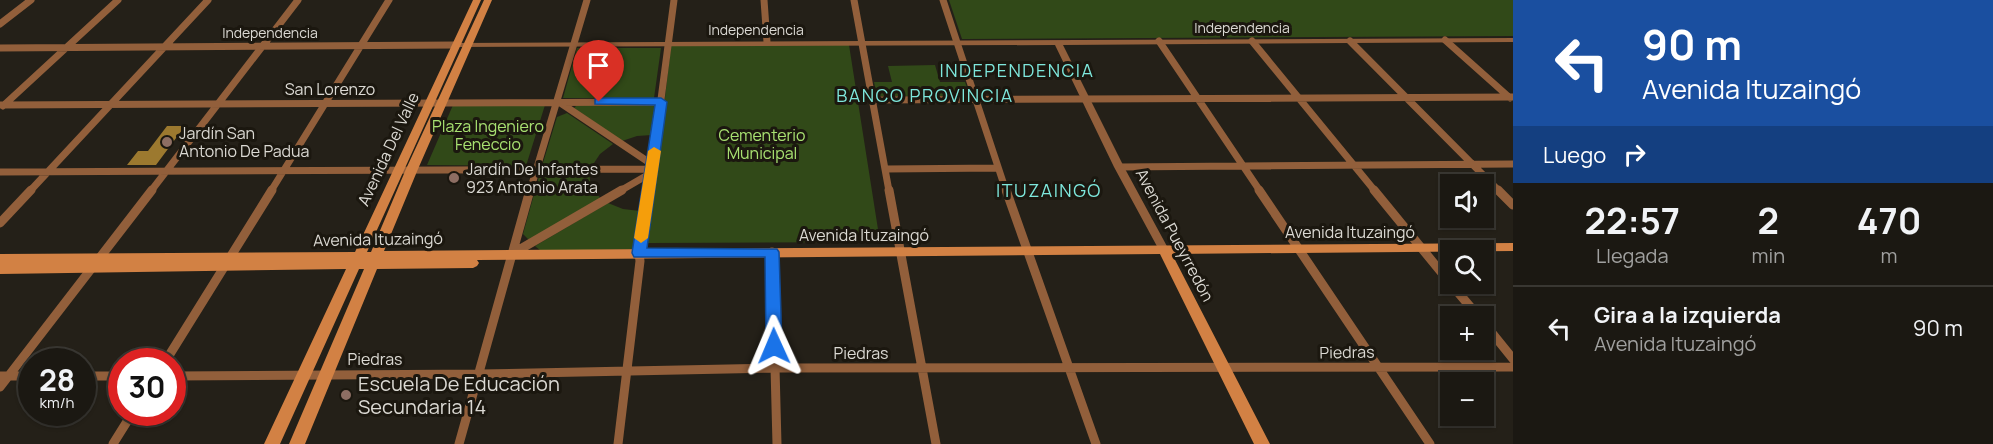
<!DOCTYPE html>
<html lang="es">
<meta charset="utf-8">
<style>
body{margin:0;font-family:Manrope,sans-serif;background:#282520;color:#f1f3f6;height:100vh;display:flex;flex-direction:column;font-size:22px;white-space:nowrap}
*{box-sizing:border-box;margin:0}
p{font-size:20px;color:#a0a09f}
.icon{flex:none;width:33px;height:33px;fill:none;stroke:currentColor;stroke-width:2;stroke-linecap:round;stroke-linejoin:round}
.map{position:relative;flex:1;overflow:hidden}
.panel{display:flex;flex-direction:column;background:#1b1812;width:480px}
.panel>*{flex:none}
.hud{background:#1a4fa0;color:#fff;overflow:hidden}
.fabs{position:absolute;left:1440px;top:174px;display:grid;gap:12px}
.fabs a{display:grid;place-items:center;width:54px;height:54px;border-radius:0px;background:#1b1812;box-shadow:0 2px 4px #0004,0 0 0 2px #393732;font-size:30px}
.speed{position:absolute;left:18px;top:348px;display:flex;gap:12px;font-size:30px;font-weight:700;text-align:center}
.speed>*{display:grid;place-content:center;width:78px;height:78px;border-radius:50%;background:#1b1812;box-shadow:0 2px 4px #0004,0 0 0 2px #393732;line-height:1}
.speed small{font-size:15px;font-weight:400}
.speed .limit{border:9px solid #d22;background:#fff;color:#111}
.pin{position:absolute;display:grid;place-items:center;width:51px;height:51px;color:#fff;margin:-62px -26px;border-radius:50% 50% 50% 0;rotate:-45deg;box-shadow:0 0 6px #0007}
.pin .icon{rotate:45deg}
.me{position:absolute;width:66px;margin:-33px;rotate:359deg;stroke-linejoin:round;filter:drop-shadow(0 0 4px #0008)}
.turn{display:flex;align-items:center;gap:21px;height:126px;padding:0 30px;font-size:27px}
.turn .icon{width:78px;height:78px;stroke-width:2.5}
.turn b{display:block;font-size:42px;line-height:51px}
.then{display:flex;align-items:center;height:57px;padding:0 30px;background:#0003;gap:12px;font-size:22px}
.eta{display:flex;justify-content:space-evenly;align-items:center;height:102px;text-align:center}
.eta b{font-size:36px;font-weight:700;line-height:42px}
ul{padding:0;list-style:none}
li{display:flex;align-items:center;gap:18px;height:84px;padding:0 30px;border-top:2px solid #393732}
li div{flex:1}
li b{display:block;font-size:22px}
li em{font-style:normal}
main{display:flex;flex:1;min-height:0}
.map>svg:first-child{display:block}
.green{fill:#314918}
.building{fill:#9c792f}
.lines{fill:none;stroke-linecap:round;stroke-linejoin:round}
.minor-far1{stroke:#925f3b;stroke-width:7}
.minor{stroke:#925f3b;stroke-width:9}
.tertiary{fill:#925f3b;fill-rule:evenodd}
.secondary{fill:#d28144;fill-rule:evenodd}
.route{fill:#1a73e8;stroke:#114b97;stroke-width:1.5}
.slow{fill:#f59e0b}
.education-dot{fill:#8d6e63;stroke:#1b170f;stroke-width:2}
.labels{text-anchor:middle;stroke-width:6;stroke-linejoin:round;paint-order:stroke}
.far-street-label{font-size:14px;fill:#dbd9d3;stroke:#1b170f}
.street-label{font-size:16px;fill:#dbd9d3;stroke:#1b170f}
.park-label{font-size:16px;fill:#a8e171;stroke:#1b170f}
.poi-label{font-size:16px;fill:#dbd9d3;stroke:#1b170f;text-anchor:start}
.neighbourhood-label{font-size:18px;letter-spacing:1.5px;fill:#7ee7dc;stroke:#1b170f}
.near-poi-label{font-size:20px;fill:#dbd9d3;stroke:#1b170f;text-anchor:start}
</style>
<main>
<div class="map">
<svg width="1513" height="444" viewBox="0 0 1513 444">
<rect width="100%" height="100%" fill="#242018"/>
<path class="green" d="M949,0H1513V36L962,39Z
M849,45L880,242L648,243L671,46Z
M577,48H661L654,98H563Z
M935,65L940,82H965L970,96H877L874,82H892L888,66Z
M578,104H657L652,135L637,136L622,141L574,108Z
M453,105H545L526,166L427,165Z
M567,113L613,144L600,154L592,166H542L557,117Z
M540,173H589L591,186L601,199L529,240L523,234Z
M608,203L623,209L640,211L634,249L541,251L535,246Z"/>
<path class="building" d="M167,126H185L156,165H127L138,151H148Z"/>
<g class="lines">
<path class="minor-far1" d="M764,0L767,42
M854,0L889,191
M943,0L1006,191
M0,24L31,0
M1445,40L1510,98
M1159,41L1260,191
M1252,41L1375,191
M1350,41L1499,191
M0,48L456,45
M873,100L1513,97
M559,102L653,165
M0,105L661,102
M3,106L118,0
M1119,167L1513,164
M886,169L998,168
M0,172L652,169
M30,191L208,0
M151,191L298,0
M271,191L389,0
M530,191L587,0
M620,191L651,173
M649,191L674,0"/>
<path class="minor" d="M889,190L936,444
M1006,190L1096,444
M1259,190L1430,444
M1374,190L1450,283
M1498,190L1513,205
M0,223L31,190
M772,252L777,444
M512,254L622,190
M1451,284L1478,316
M1484,323L1513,359
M165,362L272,190
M0,376H32
M82,376H122
M172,376L480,374L775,368L1513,367
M0,387L152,190
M113,444L133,412
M459,444L530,190
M618,444L640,261L639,253L649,190"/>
<path class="tertiary" d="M1513,38V42L1063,45L1124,167L1169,250L1168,253H1160L1159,250L1114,167L1055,45L456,47L452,45L456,43Z"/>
<path class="secondary" d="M473,0H481L367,252H371L406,169L484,0H492L418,169L384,251L1513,243V251L1172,254L1270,444H1254L1160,254L477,260L479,263L477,266L473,268L377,269L305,444H289L364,269H359L280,444H264L346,269L0,274V264L168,262L0,264V254L355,252Z"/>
</g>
<path class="route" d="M599,98H661L667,102L647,248L777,249L779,252L782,346L780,351L774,352L769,351L766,346L765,257H634L632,253L655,105L595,104V99Z"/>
<path class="slow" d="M654,147L661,151L648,238L641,243L634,238L648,151Z"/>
<g class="education-dot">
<circle cx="167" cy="142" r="6"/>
<circle cx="454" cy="178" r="6"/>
<circle cx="346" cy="395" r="6"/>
</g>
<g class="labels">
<g class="far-street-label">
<text x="1242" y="33">Independencia</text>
<text x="756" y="35">Independencia</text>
<text x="270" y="38">Independencia</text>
</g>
<g class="street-label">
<text x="330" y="95">San Lorenzo</text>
<text transform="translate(388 149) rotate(-65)" y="6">Avenida Del Valle</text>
<text x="1350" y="238">Avenida Ituzaingó</text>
<text x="864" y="241">Avenida Ituzaingó</text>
<text transform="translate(1175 235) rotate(62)" y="6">Avenida Pueyrredón</text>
<text transform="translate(378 239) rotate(-1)" y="6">Avenida Ituzaingó</text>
<text transform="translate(1347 352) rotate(-1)" y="6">Piedras</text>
<text x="861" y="359">Piedras</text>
<text x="375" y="365">Piedras</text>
</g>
<g class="park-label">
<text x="488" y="132">Plaza Ingeniero<tspan x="488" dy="18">Feneccio</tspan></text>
<text x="762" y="141">Cementerio<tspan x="762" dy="18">Municipal</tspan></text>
</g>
<g class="poi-label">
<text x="179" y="139">Jardín San<tspan x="179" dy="18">Antonio De Padua</tspan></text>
<text x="466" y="175">Jardín De Infantes<tspan x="466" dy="18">923 Antonio Arata</tspan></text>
</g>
<g class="neighbourhood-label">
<text x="1017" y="77">INDEPENDENCIA</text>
<text x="925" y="102">BANCO PROVINCIA</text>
<text x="1049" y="197">ITUZAINGÓ</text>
</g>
<g class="near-poi-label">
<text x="358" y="391">Escuela De Educación<tspan x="358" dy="23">Secundaria 14</tspan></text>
</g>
</g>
</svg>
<div class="fabs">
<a><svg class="icon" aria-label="sound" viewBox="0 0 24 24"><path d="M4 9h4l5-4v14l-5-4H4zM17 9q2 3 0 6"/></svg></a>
<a><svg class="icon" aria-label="search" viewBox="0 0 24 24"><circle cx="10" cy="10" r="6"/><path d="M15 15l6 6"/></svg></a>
<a>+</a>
<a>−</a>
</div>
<div class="speed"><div>28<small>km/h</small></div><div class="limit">30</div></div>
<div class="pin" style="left:599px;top:102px;background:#d93025"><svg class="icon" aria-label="arrive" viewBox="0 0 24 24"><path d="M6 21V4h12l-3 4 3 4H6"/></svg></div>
<svg class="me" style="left:774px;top:346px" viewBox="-20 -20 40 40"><path d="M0-17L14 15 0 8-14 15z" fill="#1a73e8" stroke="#fff" stroke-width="4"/></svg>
</div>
<section class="panel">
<div class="hud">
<div class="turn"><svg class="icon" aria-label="left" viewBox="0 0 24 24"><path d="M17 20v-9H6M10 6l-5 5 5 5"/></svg><div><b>90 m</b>Avenida Ituzaingó</div></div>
<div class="then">Luego<svg class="icon" aria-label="right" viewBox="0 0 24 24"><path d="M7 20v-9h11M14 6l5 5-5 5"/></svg></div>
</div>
<div class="eta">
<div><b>22:57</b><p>Llegada</p></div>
<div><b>2</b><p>min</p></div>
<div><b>470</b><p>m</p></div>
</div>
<ul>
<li><svg class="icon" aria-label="left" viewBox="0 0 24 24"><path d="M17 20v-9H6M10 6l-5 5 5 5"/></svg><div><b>Gira a la izquierda</b><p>Avenida Ituzaingó</p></div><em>90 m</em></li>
</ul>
</section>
</main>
